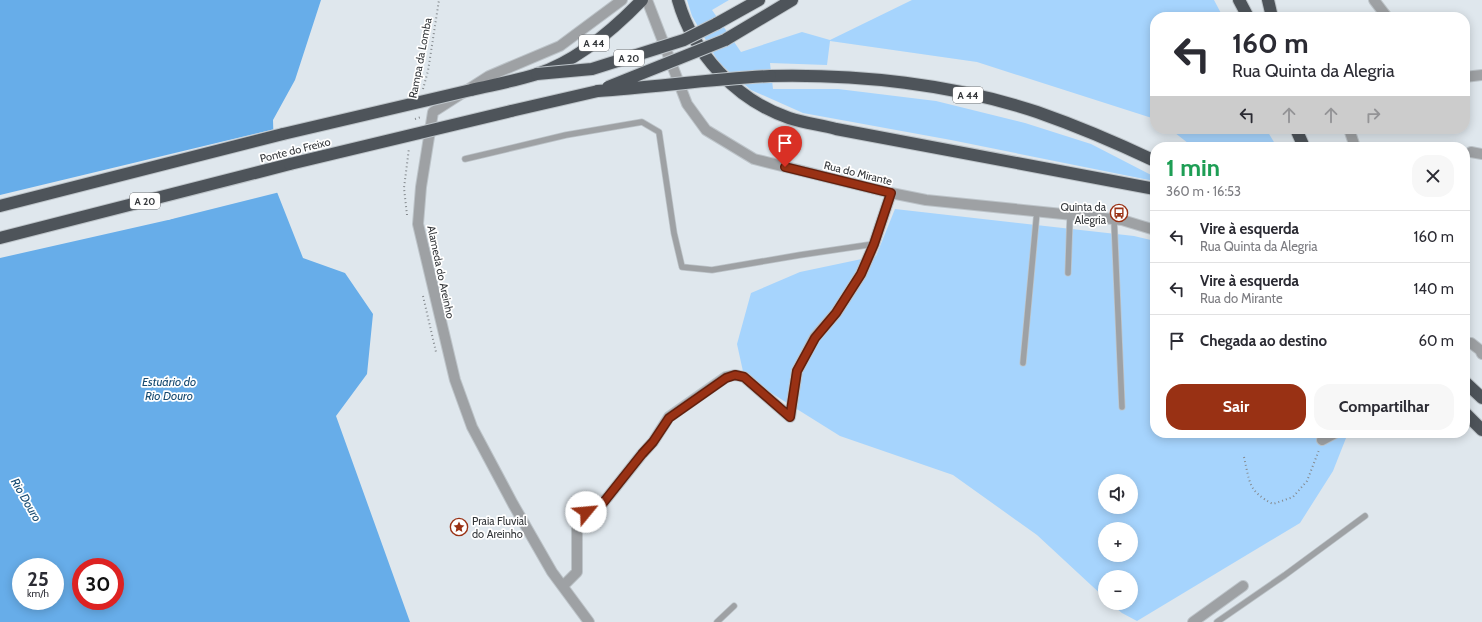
<!DOCTYPE html>
<html lang="pt">
<meta charset="utf-8">
<style>
body{margin:0;font-family:Cabin,sans-serif;background:#f7f7f7;color:#2b2b33;height:100vh;display:flex;flex-direction:column;font-size:15px;white-space:nowrap}
*{box-sizing:border-box;margin:0}
p{font-size:13px;color:#7c7c81}
.icon{flex:none;width:22px;height:22px;fill:none;stroke:currentColor;stroke-width:2;stroke-linecap:round;stroke-linejoin:round}
.map{position:relative;flex:1;overflow:hidden}
.sheet{position:absolute;left:1150px;top:142px;width:320px;height:296px;display:flex;flex-direction:column;background:#fff;border-radius:16px;box-shadow:0 2px 10px #0003}
.sheet>*{flex:none}
.guide{position:absolute;left:1150px;top:12px;width:320px;height:122px;border-radius:16px;box-shadow:0 2px 10px #0003;background:#fff;color:#2b2b33;overflow:hidden}
.tools{position:absolute;left:1098px;top:474px;display:grid;gap:8px}
.tools a{display:grid;place-items:center;width:40px;height:40px;border-radius:50%;background:#fff;box-shadow:0 2px 10px #0003;font-size:20px}
.speed{position:absolute;left:12px;top:558px;display:flex;gap:8px;font-size:20px;font-weight:700;text-align:center}
.speed>*{display:grid;place-content:center;width:52px;height:52px;border-radius:50%;background:#fff;box-shadow:0 2px 10px #0003;line-height:1}
.speed small{font-size:10px;font-weight:400}
.speed .limit{border:6px solid #d22;background:#fff;color:#111}
.pin{position:absolute;display:grid;place-items:center;width:34px;height:34px;color:#fff;margin:-41px -17px;border-radius:50% 50% 50% 0;rotate:-45deg;box-shadow:0 0 4px #0007}
.pin .icon{rotate:45deg}
.me{position:absolute;width:44px;margin:-22px;rotate:62deg;stroke-linejoin:round;filter:drop-shadow(0 0 3px #0008)}
.turn{display:flex;align-items:center;gap:14px;height:84px;padding:0 16px;font-size:18px}
.turn .icon{width:52px;height:52px;stroke-width:2.5}
.turn b{display:block;font-size:28px;line-height:34px}
.lanes{display:flex;align-items:center;height:38px;padding:0 16px;background:#0003;justify-content:center;gap:20px;direction:ltr}
.lanes .off{opacity:.35}
.round{display:grid;place-items:center;flex:none;width:42px;height:42px;border-radius:16px;background:#f7f7f7}
.summary{display:flex;align-items:center;justify-content:space-between;height:68px;padding:0 16px}
h1{font-size:24px;font-weight:800;line-height:30px;color:#1e9e55}
.primary-button{display:flex;gap:8px;margin-top:auto;padding:8px 16px}
.primary-button a{flex:1;height:46px;border-radius:16px;background:#993114;color:#fff;font-size:16px;font-weight:800;line-height:46px;text-align:center}
.primary-button a+a{background:#f7f7f7;color:#2b2b33}
ul{padding:0;list-style:none}
li{display:flex;align-items:center;gap:12px;height:52px;padding:0 16px;border-top:1px solid #e1e1e2}
li div{flex:1}
li b{display:block;font-size:15px}
li em{font-style:normal}
.map>svg:first-child{display:block}
.green{fill:#a6d4fd;fill-rule:evenodd}
.water{fill:#67ade9;fill-rule:evenodd}
.pier{fill:#dfe7ed;fill-rule:evenodd}
.lines{fill:none;stroke-linecap:round;stroke-linejoin:round}
.lane-casing{stroke:#bdc4c9;stroke-width:7}
.street-casing{stroke:#bdc4c9;stroke-width:12}
.highway-casing{stroke:#bdc4c9;stroke-width:14}
.path{stroke:#858a8e;stroke-width:2;stroke-dasharray:1 3;stroke-linecap:butt}
.lane{stroke:#9ea1a4;stroke-width:5.5}
.street{stroke:#9ea1a4;stroke-width:10}
.highway{stroke:#4e545a;stroke-width:12}
.highway-bridge-casing{stroke:#bdc4c9;stroke-width:14;stroke-linecap:butt}
.highway-bridge{stroke:#4e545a;stroke-width:12}
.route-casing{stroke:#63200d;stroke-width:10}
.route{stroke:#993114;stroke-width:7}
.labels{text-anchor:middle;stroke-width:3.5;stroke-linejoin:round;paint-order:stroke}
.shield{fill:#fff;stroke:#717375;stroke-width:1}
.shield-label{font-size:10px;font-weight:bold;fill:#34373a}
.street-label{font-size:11px;fill:#34373a;stroke:#fff}
.poi-label{font-size:11px;fill:#34373a;stroke:#fff;text-anchor:end}
.water-label{font-size:12px;font-style:italic;fill:#174b72;stroke:#fff}
</style>
<div class="map">
<svg width="1482" height="622" viewBox="0 0 1482 622">
<rect width="100%" height="100%" fill="#dfe7ed"/>
<path class="green" d="M687,0H729L712,10L741,52L802,32L830,40L912,0H1214L1223,17H1155V119L977,62L830,41L827,65L770,63L773,89H838L936,101L1025,123L1091,144L1155,177L1154,181L951,140L803,113L751,90L719,63L692,16Z
M1170,129H1266L1277,147H1193Z
M895,209L1134,236L1155,241V433H1348L1333,471L1300,523L1137,621L1122,613L1110,603H1131V577H1105V598L1037,535L953,475L840,436L744,376L737,344L751,293L800,272L876,256ZM1105,481H1131V507H1105ZM1105,529H1131V555H1105Z"/>
<path class="water" d="M0,0H321L295,80L273,120L275,187L303,258L345,273L373,314L367,374L336,416L410,622H0ZM165,161L177,213L174,218L168,220L162,217L150,166ZM21,567H55V601H21ZM81,567H115V601H81Z"/>
<path class="pier" d="M275,129L277,187L280,192L168,220L0,258V195ZM163,163L175,212L173,216L168,218L164,215L152,166Z"/>
<g class="lines">
<defs>
<path id="lane" d="M465,159L566,135L642,122L659,132L674,233L682,267L712,270L800,255L874,244
M1114,219L1122,407
M1068,273L1070,215
M1023,363L1037,211
M717,622L734,606
M1217,622L1285,575L1365,516"/>
<path id="street" d="M647,0L687,104L706,130L754,159L891,193L926,200L1122,220L1155,230
M1374,0L1387,17
M1465,77L1482,75
M1349,129L1355,147
M1471,152L1482,154
M1465,343H1471L1480,350L1482,354
M790,417L797,371L815,337L836,313L861,274L874,244L891,193
M1322,440L1335,433
M563,586L577,572V516L603,503L642,454L653,442L669,417L726,377L735,375L744,377L790,417
M589,622L552,572L513,504L472,427L455,380L418,224L421,187L433,112L489,76L560,46L622,0
M1193,622L1243,586"/>
<path id="highway" d="M678,0C693,53 736,100 789,118C804,123 821,125 836,129L1155,189
M1239,0L1248,17
M1268,0L1272,17
M716,24L759,0
M725,40L792,0
M770,76C858,74 953,84 1037,112C1077,126 1117,143 1155,161
M471,90C492,85 515,81 537,74C577,61 613,30 642,0
M511,111L598,91
M1296,129L1304,147
M0,206L283,134
M0,238L290,164
M1465,382L1482,398
M1465,413L1482,430"/>
</defs>
<use href="#lane" class="lane-casing"/>
<use href="#street" class="street-casing"/>
<use href="#highway" class="highway-casing"/>
<path class="path" d="M423,89L428,71L439,0
M415,119L421,117
M407,215L404,188L409,148
M423,296L436,352
M1244,457C1250,483 1248,491 1273,504L1293,497L1307,481L1319,450"/>
<use href="#lane" class="lane"/>
<use href="#street" class="street"/>
<use href="#highway" class="highway"/>
<defs>
<path id="highway-bridge" d="M537,74L592,69L684,40L716,24
M608,87L725,40
M598,91C655,87 712,79 770,76
M283,134L471,90
M290,164L511,111"/>
</defs>
<use href="#highway-bridge" class="highway-bridge-casing"/>
<use href="#highway-bridge" class="highway-bridge"/>
</g>
<g class="lines">
<defs>
<path id="route" d="M586,512L603,503L642,454L653,442L669,418L726,378L735,375L744,377L790,417L797,371L815,338L836,313L861,274L874,244L891,193L785,167"/>
</defs>
<use href="#route" class="route-casing"/>
<use href="#route" class="route"/>
</g>
<defs>
<symbol id="bus-ring" viewBox="-11 -11 22 22"><circle r="9.5" fill="#fff" stroke="#993114" stroke-width="1.5"/><path d="M-5-6H5V4H4V6H2V4H-2V6H-4V4H-5ZM-3.5-4V0h7V-4ZM-3.5 1.2v1.5H-2V1.2ZM2 1.2v1.5H3.5V1.2Z" fill="#993114"/></symbol>
<symbol id="sight-ring" viewBox="-11 -11 22 22"><circle r="9.5" fill="#fff" stroke="#993114" stroke-width="1.5"/><path d="M0-6L1.8-2.2L6-1.7L2.9 1.2L3.7 5.4L0 3.3L-3.7 5.4L-2.9 1.2L-6-1.7L-1.8-2.2Z" fill="#993114"/></symbol>
</defs>
<g fill-rule="evenodd">
<use href="#bus-ring" x="1109" y="203" width="20" height="20"/>
<use href="#sight-ring" x="449" y="517" width="20" height="20"/>
</g>
<g class="labels">
<g class="shield">
<rect x="579" y="35" width="30" height="16" rx="3"/>
<rect x="614" y="50" width="30" height="16" rx="3"/>
<rect x="953" y="87" width="30" height="16" rx="3"/>
<rect x="130" y="193" width="30" height="16" rx="3"/>
</g>
<g class="shield-label">
<text x="594" y="47">A 44</text>
<text x="629" y="62">A 20</text>
<text x="968" y="99">A 44</text>
<text x="145" y="205">A 20</text>
</g>
<g class="street-label">
<text transform="translate(420 58) rotate(-79)" y="4">Rampa da Lomba</text>
<text transform="translate(295 150) rotate(-14)" y="4">Ponte do Freixo</text>
<text transform="translate(858 173) rotate(14)" y="4">Rua do Mirante</text>
<text transform="translate(441 272) rotate(78)" y="4">Alameda do Areinho</text>
</g>
<g class="poi-label">
<text x="1106" y="211">Quinta da<tspan x="1106" dy="13">Alegria</tspan></text>
<text x="472" y="525" text-anchor="start">Praia Fluvial<tspan x="472" dy="13">do Areinho</tspan></text>
</g>
<g class="water-label">
<text x="169" y="386">Estuário do<tspan x="169" dy="14">Rio Douro</tspan></text>
<text transform="translate(26 500) rotate(60)" y="4">Rio Douro</text>
</g>
</g>
</svg>
<div class="tools">
<a><svg class="icon" aria-label="sound" viewBox="0 0 24 24"><path d="M4 9h4l5-4v14l-5-4H4zM17 9q2 3 0 6"/></svg></a>
<a>+</a>
<a>−</a>
</div>
<div class="speed"><div>25<small>km/h</small></div><div class="limit">30</div></div>
<div class="pin" style="left:785px;top:167px;background:#d93025"><svg class="icon" aria-label="arrive" viewBox="0 0 24 24"><path d="M6 21V4h12l-3 4 3 4H6"/></svg></div>
<svg class="me" style="left:586px;top:512px" viewBox="-20 -20 40 40"><circle r="19" fill="#fff"/><path d="M0-13L10 11 0 6-10 11z" fill="#993114"/></svg>
<div class="guide">
<div class="turn"><svg class="icon" aria-label="left" viewBox="0 0 24 24"><path d="M17 20v-9H6M10 6l-5 5 5 5"/></svg><div><b>160 m</b>Rua Quinta da Alegria</div></div>
<div class="lanes"><svg class="icon" aria-label="left" viewBox="0 0 24 24"><path d="M17 20v-9H6M10 6l-5 5 5 5"/></svg><svg class="icon off" aria-label="ahead" viewBox="0 0 24 24"><path d="M12 20V5M6 11l6-6 6 6"/></svg><svg class="icon off" aria-label="ahead" viewBox="0 0 24 24"><path d="M12 20V5M6 11l6-6 6 6"/></svg><svg class="icon off" aria-label="right" viewBox="0 0 24 24"><path d="M7 20v-9h11M14 6l5 5-5 5"/></svg></div>
</div>
<section class="sheet">
<div class="summary"><div><h1>1 min</h1><p>360 m · 16:53</p></div><a class="round"><svg class="icon" aria-label="close" viewBox="0 0 24 24"><path d="M6 6l12 12M18 6L6 18"/></svg></a></div>
<ul>
<li><svg class="icon" aria-label="left" viewBox="0 0 24 24"><path d="M17 20v-9H6M10 6l-5 5 5 5"/></svg><div><b>Vire à esquerda</b><p>Rua Quinta da Alegria</p></div><em>160 m</em></li>
<li><svg class="icon" aria-label="left" viewBox="0 0 24 24"><path d="M17 20v-9H6M10 6l-5 5 5 5"/></svg><div><b>Vire à esquerda</b><p>Rua do Mirante</p></div><em>140 m</em></li>
<li><svg class="icon" aria-label="arrive" viewBox="0 0 24 24"><path d="M6 21V4h12l-3 4 3 4H6"/></svg><div><b>Chegada ao destino</b></div><em>60 m</em></li>
</ul>
<div class="primary-button"><a>Sair</a><a>Compartilhar</a></div>
</section>
</div>
